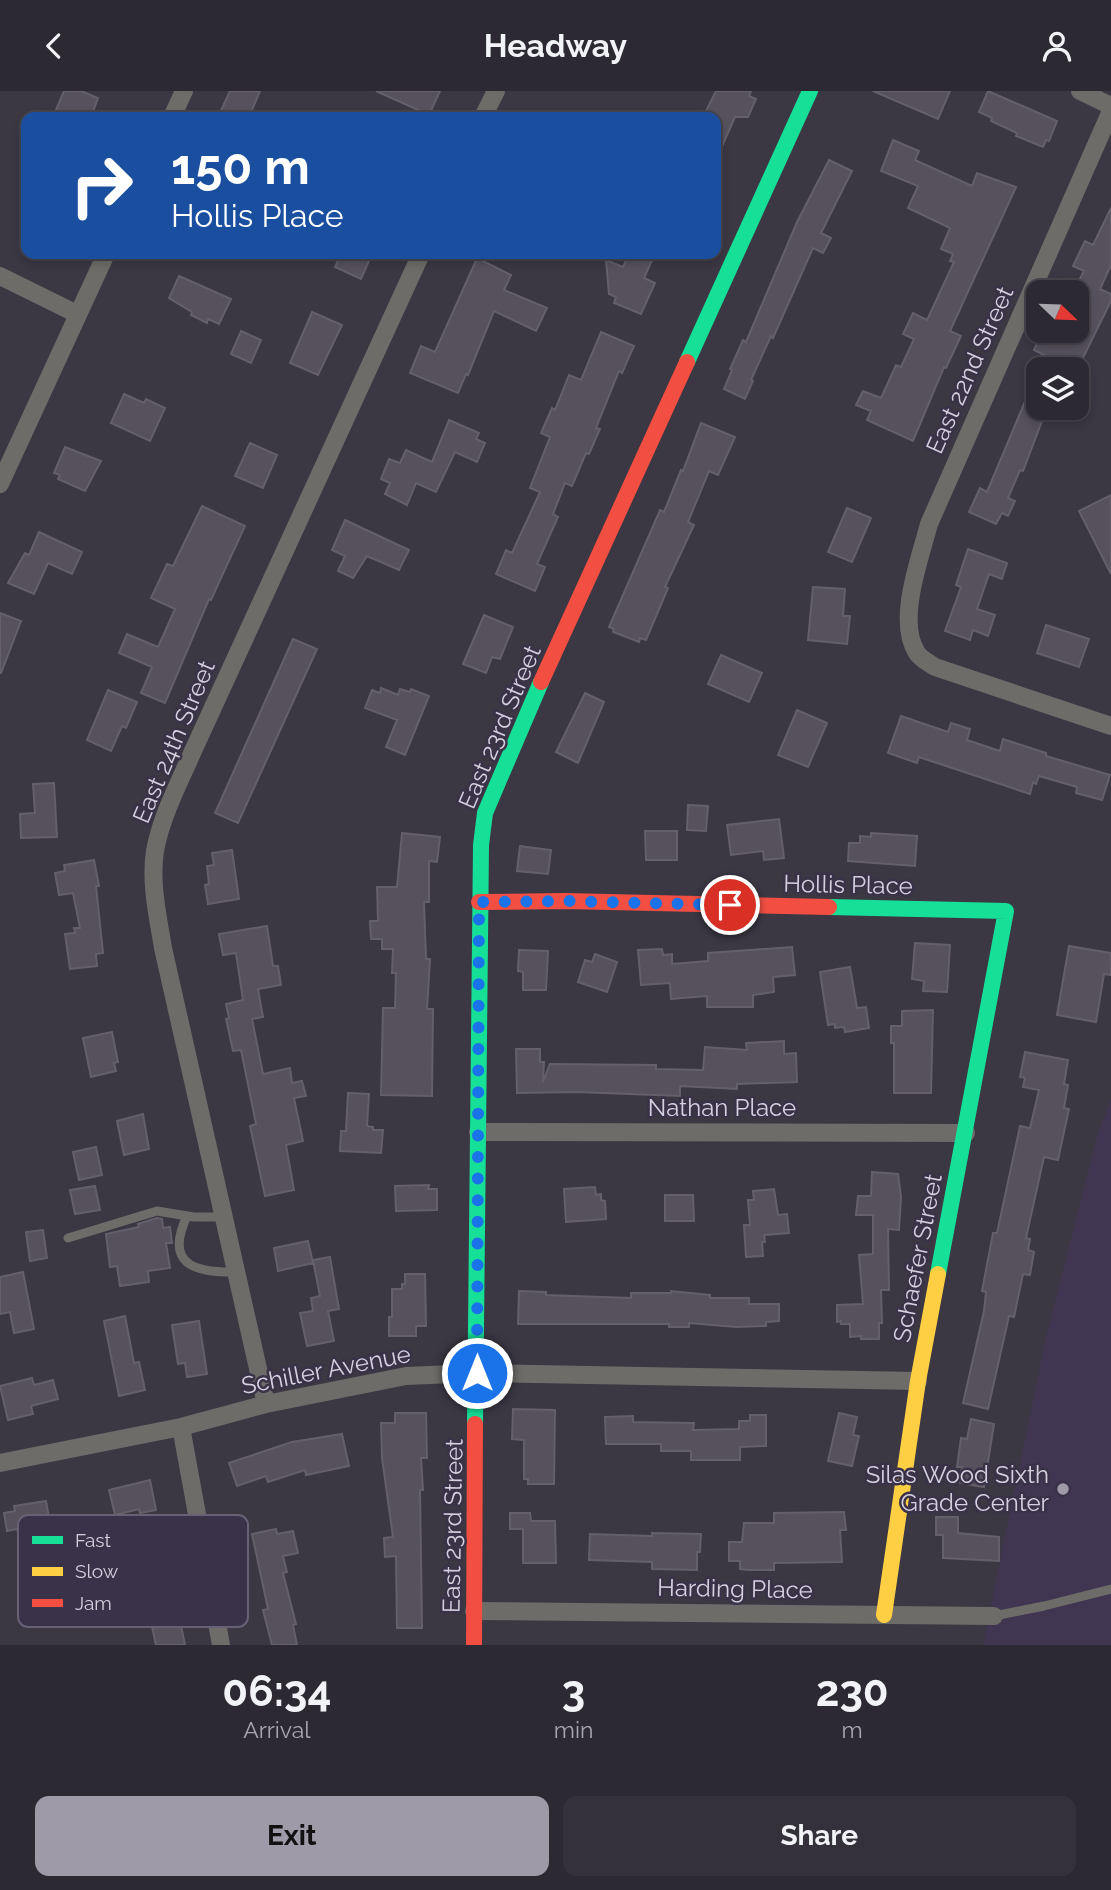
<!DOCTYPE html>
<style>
body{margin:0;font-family:Raleway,sans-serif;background:#34313a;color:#f1f3f6;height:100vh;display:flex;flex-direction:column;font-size:26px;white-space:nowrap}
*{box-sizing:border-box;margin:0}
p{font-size:23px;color:#a6a6ac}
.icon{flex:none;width:38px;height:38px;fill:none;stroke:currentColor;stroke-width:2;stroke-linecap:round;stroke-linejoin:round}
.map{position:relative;height:1554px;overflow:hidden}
.panel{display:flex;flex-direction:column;background:#2c2932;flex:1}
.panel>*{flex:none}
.guide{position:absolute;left:21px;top:21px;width:700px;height:147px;border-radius:14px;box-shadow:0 4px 10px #0003,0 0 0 2px #48454d;background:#1a4fa0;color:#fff;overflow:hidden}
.needle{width:46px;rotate:113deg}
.fabs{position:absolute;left:1026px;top:189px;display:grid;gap:14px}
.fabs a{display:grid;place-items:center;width:63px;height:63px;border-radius:14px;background:#2c2932;box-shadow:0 4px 10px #0003,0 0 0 2px #48454d;font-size:35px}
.pin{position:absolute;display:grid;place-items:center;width:60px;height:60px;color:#fff;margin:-30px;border:4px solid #fff;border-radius:50%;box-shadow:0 2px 7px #0007}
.me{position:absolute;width:77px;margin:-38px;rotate:0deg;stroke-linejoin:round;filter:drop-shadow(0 0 5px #0008)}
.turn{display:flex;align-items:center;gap:24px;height:147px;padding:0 35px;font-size:32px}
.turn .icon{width:91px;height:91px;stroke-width:2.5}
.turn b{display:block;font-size:49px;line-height:60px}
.eta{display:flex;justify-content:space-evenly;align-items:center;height:119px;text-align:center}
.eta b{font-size:42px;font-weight:700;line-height:49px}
.cta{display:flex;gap:14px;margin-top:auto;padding:14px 35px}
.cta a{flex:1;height:80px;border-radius:14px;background:#9f9aa8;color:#111;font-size:28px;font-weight:700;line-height:80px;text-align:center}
.cta a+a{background:#34313a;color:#f1f3f6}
header{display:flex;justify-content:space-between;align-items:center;height:91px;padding:0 35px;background:#2c2932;font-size:32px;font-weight:700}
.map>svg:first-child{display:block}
.built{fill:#413651}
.building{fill:#56515d;stroke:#64606b;stroke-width:2}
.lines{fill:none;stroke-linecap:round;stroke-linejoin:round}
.lane{stroke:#6d6c68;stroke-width:9}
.street{stroke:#6d6c68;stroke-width:18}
.fast{stroke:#16e098;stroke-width:16}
.slow{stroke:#ffcf43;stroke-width:16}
.jam{stroke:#f24e42;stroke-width:16}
.route{stroke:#1a73e8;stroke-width:12;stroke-dasharray:0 21.6}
.poi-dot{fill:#9f9aa8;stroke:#3a3248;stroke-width:2.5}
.labels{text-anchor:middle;stroke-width:5;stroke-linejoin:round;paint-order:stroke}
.street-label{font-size:24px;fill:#d5d0de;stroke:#3a3248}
.poi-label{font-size:24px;fill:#d5d0de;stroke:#3a3248;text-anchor:end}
.key{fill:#3a3248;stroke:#686175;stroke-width:2}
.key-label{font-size:19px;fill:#d5d0de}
</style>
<header><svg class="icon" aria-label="back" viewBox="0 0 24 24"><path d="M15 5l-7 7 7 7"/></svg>Headway<svg class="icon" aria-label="person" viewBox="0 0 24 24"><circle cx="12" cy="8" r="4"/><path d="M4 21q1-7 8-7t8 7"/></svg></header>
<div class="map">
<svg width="1111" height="1554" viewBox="0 0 1111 1554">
<rect width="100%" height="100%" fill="#3b3743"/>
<path class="built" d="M1111,1009V1554H983L1046,1246L1099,1039Z"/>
<path class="building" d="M64,0H81L98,7L91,26H53Z
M230,0H260L249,26H218Z
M376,0H440L429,24Z
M716,0H751L749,5L756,8L748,26H735L716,69V26H703Z
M873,0H950L938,28Z
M988,0L1057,30L1049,50L1046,49L1043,56L1016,45L1017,42L991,30L992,27L979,21Z
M893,49L919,60L915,69L972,95L977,82L1016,96L950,240L961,245L946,277L944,276L913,350L867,329L871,320L856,314L863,300L881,307L896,274L901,276L914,248L903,243L913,222L927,229L954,171L950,170L953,163L941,158L950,137L908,117L918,95L881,80Z
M829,69L852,80L821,142L831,147L823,162L813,157L773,247L771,245L751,289L753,290L745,308L724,298L732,279L730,278L743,249L746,251L797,131Z
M1111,117V174L1100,198L1111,203V210L1076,281V277L1054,269L1034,259L1042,240L1076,253V195L1084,180L1073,175L1085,150L1093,154Z
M341,163H372L361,188L335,176Z
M629,163H642L653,167L644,187L655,192L641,223L614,212L616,206L609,203L606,169L623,176Z
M477,167L511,184L504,199L547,217L536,240L494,220L468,284L466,283L458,302L410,282L421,255L435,261Z
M179,185L231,208L219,233L208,228L207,232L191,224L192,221L169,207Z
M312,221L342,234L318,284L290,272Z
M241,240L261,249L251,272L231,263Z
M601,241L634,255L622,282L619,280L596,337L600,338L589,363L586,362L572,395L565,392L553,423L558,426L537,473L545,476L535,500L496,483L506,459L512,462L540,401L530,397L550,346L541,342L552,317L555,319L569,284L581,289Z
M124,303L144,312L146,308L165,317L150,350L111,332Z
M1026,308L1038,314V317H1047L1023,380L1020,379L1008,407L1015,410L1008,425L1002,422L996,433L969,421L980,397L987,401Z
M449,329L479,342L476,348L485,352L477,371L455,361L436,401L416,392L407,414L385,403L390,392L381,388L389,368L400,372L406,359L432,371Z
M701,332L735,346L718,384L709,380L688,431L694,434L665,496L668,497L646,549L640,547L639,551L613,541L614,538L609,536L660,419L664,421L681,379L683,380Z
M250,352L277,364L263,397L235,385Z
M65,356L101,370L85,400L58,388L60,384L54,382Z
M1111,404V483L1079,420Z
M202,415L245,435L211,509L209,508L165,612L141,602L152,576L119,562L127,543L158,556L175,518L151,507L167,473L173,475Z
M847,417L871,427L852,471L828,461Z
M345,429L409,459L399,479L367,465L353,487L338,480L345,465L332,459Z
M39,441L82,461L72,483L48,472L34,503L8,492L25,462L29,464Z
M968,458L1007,472L1002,488L989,483L977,518L995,524L988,545L973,539L970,549L945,540L961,496L956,494Z
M813,496L845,498L843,525H850L847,553L808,549Z
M0,522L21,530L1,582H0Z
M484,524L513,536L500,568L492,566L486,582L463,573Z
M1046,534L1089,548L1079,576L1037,562Z
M293,548L317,558L238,732L215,722Z
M721,564L762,582L749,611L708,593Z
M381,597L398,604L400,598L410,601L411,598L429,605L405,664L386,656L397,629L365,617L372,599L380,602Z
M108,599L137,611L126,637L122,635L111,660L87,649Z
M585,602L604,611L578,672L556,661Z
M797,619L827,632L808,676L778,664Z
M901,625L948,641L951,632L970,638L967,649L1000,660L1003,648L1046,662V665L1110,684L1102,709L1076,702L1077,696L1039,685L1036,693L1033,691L1030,703L919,666L917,672L888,662Z
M54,692L57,746L21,747L20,723L35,722L33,693Z
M688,714L708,715L706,740L687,739Z
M779,728L784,767L764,769L763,760L731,764L727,734Z
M645,740H677V769H646Z
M402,742L440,746L437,771L429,770V811H424L426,868H430L427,918H433L432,1005L381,1004L383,917H395L396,882H392L393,858H382V848H371L370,830H378L377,796H397Z
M871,742L917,745L915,775L848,770L849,752H860V745L871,746Z
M520,755L551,759L548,783L517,780Z
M232,759L239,808L208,813L205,794L209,793L207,775L214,774L212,762Z
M94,769L99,795H96L103,862L96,863L97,875L70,878L65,843L75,842L74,837H80L73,802L59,804L55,782L65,780L64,774Z
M267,835L273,875H278L281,894L258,898L263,926L252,928L263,983L290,977L292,992L302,990L306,1005L294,1007L303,1050L286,1054L294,1099L265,1105L250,1035L256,1033L241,959L233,960L226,928L229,927L226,913L243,909L236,862L223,864L219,843Z
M915,852L950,854L947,901L923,900L924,890L912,888Z
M1069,855L1111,862V884L1104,883L1096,931L1057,924Z
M792,856L795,884L773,886L774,901L753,904V916H707V905L671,908L670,892L641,894L638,859L662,858L663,864L672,863V873L708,870V862Z
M519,859L548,860L546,899H523V881L518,880Z
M595,863L617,871L607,901L578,891L585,869L592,871Z
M850,876L857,917L866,916L869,937L845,941L844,936L835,937V933L828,934L820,881Z
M933,919L931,1002H894V952H891V935H902V920Z
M112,941L118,971L114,972L116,980L91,986L83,947Z
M784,950V963L796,962L797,991L737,993V998L680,995V1005L577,1001L517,1002L516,958H540V971H544L543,991L550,973L656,974V978L703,979L705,956L747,959L746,952Z
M1025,961L1068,969L1064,993L1068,994L1064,1017L1069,1018L1058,1069L1044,1066L1026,1147L1030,1148L1028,1159L1034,1161L1030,1184L1023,1183L1014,1226L1009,1225L988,1318L963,1312L984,1220L986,1201L982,1200L993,1142H997L1020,1035L1030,1037L1039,999L1023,996L1025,987L1020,986Z
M348,1002L369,1003L367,1035L373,1036V1039H383L381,1062L340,1060L341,1040H346Z
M143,1023L149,1058L124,1064L117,1030Z
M96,1056L102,1084L79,1089L73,1061Z
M872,1081L898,1083L901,1106L899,1139L888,1138L889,1199H881L882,1232H879V1248H861V1245L850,1246V1233H841V1230L837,1231V1214L863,1213L859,1164L873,1163V1124H856L858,1105H871Z
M429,1094L428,1098H437V1119L396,1120L395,1095Z
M95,1095L100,1119L75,1123L70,1099Z
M595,1096L596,1104L601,1103V1109L605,1110L606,1128L566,1131L564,1098Z
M774,1098L778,1124L787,1123L789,1142L764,1144L765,1151H762L763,1165L746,1166L744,1134H750L748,1109H754L753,1100Z
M665,1104H693L694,1130H665Z
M157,1127L162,1128L163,1137L170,1136L172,1152H166L170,1177L148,1180L149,1191L120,1195L117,1175L110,1176L106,1143L139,1136L138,1133Z
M43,1139L47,1167L30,1170L26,1141Z
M308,1150L313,1172L278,1180L274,1157Z
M330,1166L339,1218L328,1220L334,1250L307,1255L300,1222L313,1220L311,1207L320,1205L313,1169Z
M23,1181L34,1238L14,1242L10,1221L0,1223V1186Z
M405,1183H425L426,1235H416V1245H389V1226H392V1198H402V1193H405Z
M519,1200L546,1201V1204L631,1207V1202H671V1200L710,1204V1207H749V1213H779V1230L766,1231V1235L736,1236L689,1232V1236H669V1233H518Z
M125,1225L134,1272L139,1271L145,1299L119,1305L104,1230Z
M199,1230L207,1283L187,1286L185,1272L178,1273L172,1234Z
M32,1287L34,1294L53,1289L58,1308L31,1315L33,1323L8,1329L0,1295Z
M513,1318L555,1319L554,1393H528V1388H524V1349L512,1348Z
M395,1322H426L427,1367H421L423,1399H420L422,1537H397L396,1465L385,1466L384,1447L393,1446L382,1367L381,1332H395Z
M839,1322L857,1326L853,1344L859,1345L852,1375L828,1370Z
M750,1324H766V1355L740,1356V1369H691V1360H661V1353H606L605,1326L633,1325V1331L694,1332L693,1339L739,1338V1330H750Z
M971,1328L994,1333L984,1396L960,1392L962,1376H957L961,1347L967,1348Z
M342,1343L349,1375L306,1384L305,1379L268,1391L266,1385L237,1395L229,1372L292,1351Z
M150,1389L156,1419L140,1422L139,1418L115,1424L109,1399Z
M46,1410L51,1437L18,1442L17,1438L7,1440L4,1422L15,1420L14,1415Z
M844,1421L846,1439H840L842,1471L774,1472V1479H749L740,1478V1470H729V1451H742L744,1432H774V1422Z
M510,1422H530L531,1430H555L556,1472H523V1438H510Z
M936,1426H958V1442L999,1446V1470L943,1467V1444H936Z
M276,1438L277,1443L293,1440L298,1462L283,1465L287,1481L283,1482L296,1533L293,1534L297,1554H272L263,1519L268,1518L252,1443Z
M652,1442L701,1443L700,1461H697V1479L652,1478V1471L589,1469L590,1443L652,1445Z
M179,1525L185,1554H156L151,1531Z"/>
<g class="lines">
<path class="lane" d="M187,1125C164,1174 195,1182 237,1181
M68,1147L157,1120L194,1126H223
M994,1525L1044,1515L1111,1498"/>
<path class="street" d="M1080,0L1111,15
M1111,20L929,433C920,468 896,530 917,562C921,568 929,572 935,576L1111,635
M172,26L184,0
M483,26L496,0
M0,185L77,223
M0,393L106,163
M478,1041L966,1042
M266,1313L163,857C158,826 150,792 155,760C161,726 179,692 193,660L421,163
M181,1336L221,1554
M0,1372L181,1336L266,1313L406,1285L477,1282L918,1290
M474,1520L994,1525"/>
<path class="fast" d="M687,271L810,0
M829,816L1006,820L938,1183
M475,1333L481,754L485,722L541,591"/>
<path class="slow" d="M884,1524L918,1290L938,1183"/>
<path class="jam" d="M541,591L687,271
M479,811L565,810L829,816
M474,1554L475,1333"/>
</g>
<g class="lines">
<path class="route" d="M477,1282L479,811L565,810L730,814"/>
</g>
<circle class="poi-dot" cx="1063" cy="1398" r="7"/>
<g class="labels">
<g class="street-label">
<text transform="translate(970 279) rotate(-66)" y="8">East 22nd Street</text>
<text transform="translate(500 636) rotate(-67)" y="8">East 23rd Street</text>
<text transform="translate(174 651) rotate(-67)" y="8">East 24th Street</text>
<text transform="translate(848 794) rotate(1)" y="8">Hollis Place</text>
<text x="722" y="1025">Nathan Place</text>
<text transform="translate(918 1167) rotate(-79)" y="8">Schaefer Street</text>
<text transform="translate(326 1279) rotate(-11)" y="8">Schiller Avenue</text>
<text transform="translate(453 1435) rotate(-89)" y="8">East 23rd Street</text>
<text transform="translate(735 1498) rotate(1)" y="8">Harding Place</text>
</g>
<g class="poi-label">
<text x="1049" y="1392">Silas Wood Sixth<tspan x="1049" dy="28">Grade Center</tspan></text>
</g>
</g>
<rect x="18" y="1424" width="230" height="112" rx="10" class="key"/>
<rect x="32" y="1445" width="31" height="8" fill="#16e098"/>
<rect x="32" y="1476" width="31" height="9" fill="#ffcf43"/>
<rect x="32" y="1508" width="31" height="8" fill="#f24e42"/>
<g class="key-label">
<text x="75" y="1456">Fast</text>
<text x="75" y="1487">Slow</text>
<text x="75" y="1519">Jam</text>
</g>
</svg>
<div class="fabs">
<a><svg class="needle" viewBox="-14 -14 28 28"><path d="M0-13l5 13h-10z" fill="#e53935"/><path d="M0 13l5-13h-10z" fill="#a6a6ac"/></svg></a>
<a><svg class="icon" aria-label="layers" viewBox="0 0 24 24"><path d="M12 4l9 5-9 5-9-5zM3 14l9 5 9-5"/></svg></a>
</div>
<div class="pin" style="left:730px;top:814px;background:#d93025"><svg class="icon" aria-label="arrive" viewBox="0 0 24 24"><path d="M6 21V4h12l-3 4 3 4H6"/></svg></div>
<svg class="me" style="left:477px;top:1282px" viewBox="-20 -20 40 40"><circle r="17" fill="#1a73e8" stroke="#fff" stroke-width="3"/><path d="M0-11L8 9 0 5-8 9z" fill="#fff"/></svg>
<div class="guide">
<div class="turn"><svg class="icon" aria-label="right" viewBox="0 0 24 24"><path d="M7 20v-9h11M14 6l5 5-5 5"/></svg><div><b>150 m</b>Hollis Place</div></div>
</div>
</div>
<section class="panel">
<div class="eta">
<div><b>06:34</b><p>Arrival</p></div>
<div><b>3</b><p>min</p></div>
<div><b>230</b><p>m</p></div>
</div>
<div class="cta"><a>Exit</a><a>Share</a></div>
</section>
